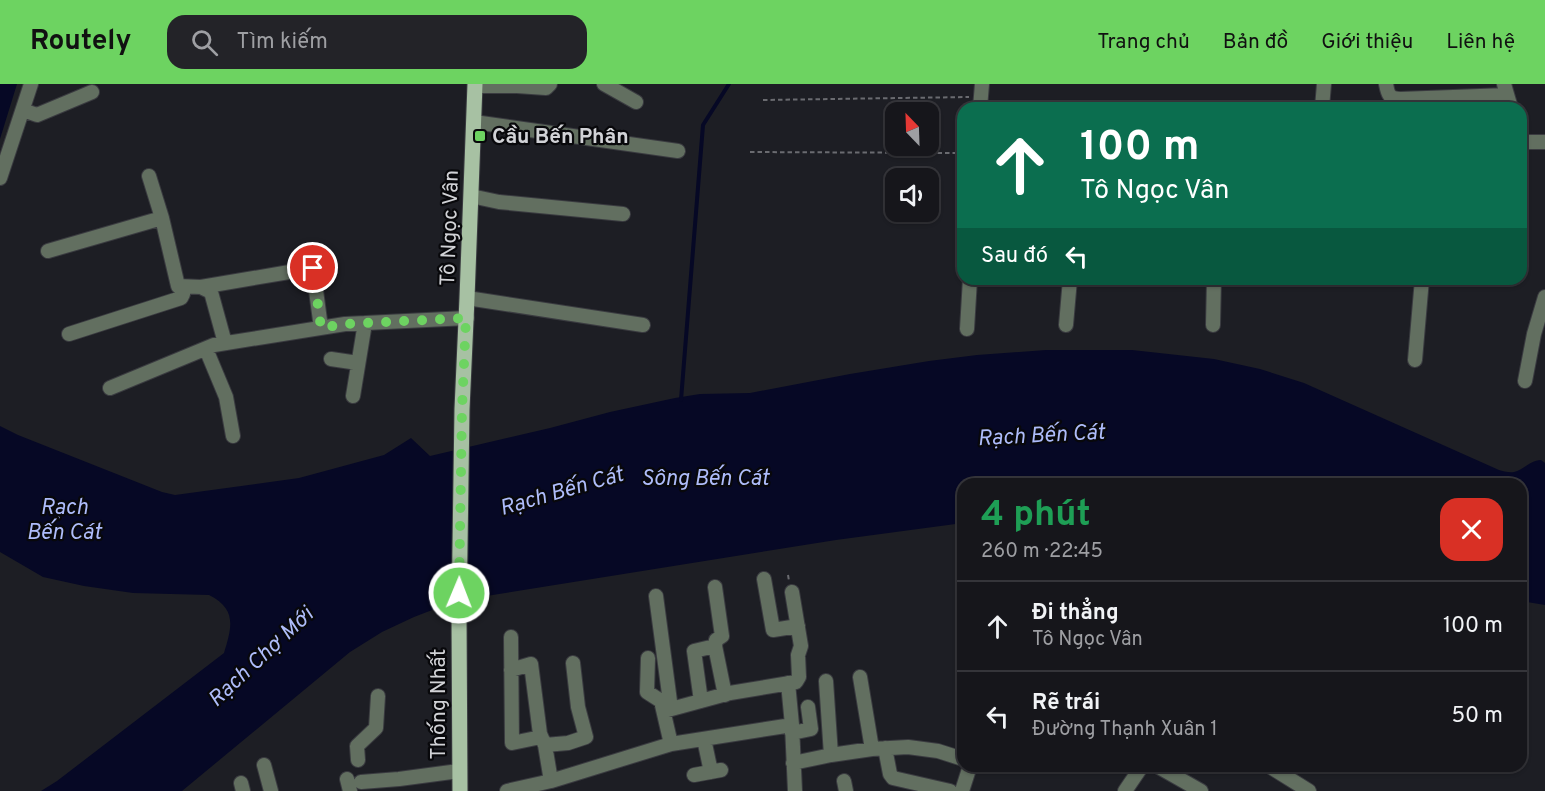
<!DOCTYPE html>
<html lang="vi">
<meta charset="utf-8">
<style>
body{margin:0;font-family:Overpass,sans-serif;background:#232328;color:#f1f3f6;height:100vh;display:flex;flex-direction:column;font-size:22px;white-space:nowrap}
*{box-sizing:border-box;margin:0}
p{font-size:20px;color:#9e9fa3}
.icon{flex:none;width:33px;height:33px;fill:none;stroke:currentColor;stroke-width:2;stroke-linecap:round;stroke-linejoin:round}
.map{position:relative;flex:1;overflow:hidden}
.details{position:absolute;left:957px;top:394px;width:570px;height:294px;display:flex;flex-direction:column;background:#16161b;border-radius:18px;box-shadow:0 2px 4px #0004,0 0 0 2px #35353a}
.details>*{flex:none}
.guide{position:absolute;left:957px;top:18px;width:570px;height:183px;border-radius:18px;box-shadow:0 2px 4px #0004,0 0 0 2px #35353a;background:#0b6e4f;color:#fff;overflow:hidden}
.needle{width:39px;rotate:337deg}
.controls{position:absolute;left:885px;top:18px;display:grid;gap:12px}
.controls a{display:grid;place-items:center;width:54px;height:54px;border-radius:12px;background:#16161b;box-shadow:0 2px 4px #0004,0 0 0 2px #35353a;font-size:30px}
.pin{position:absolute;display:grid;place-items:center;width:51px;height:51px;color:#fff;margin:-26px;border:3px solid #fff;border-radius:50%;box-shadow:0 2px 6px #0007}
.me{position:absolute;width:66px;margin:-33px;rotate:1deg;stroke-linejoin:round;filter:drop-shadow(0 0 4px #0008)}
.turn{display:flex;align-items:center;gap:21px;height:126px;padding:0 24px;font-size:27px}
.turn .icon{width:78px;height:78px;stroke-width:2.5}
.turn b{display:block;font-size:42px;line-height:51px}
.then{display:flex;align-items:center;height:57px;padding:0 24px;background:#0003;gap:12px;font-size:22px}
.round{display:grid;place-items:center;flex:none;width:63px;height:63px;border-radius:18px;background:#232328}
.summary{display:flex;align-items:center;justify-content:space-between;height:102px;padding:0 24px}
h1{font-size:36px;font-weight:700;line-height:45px;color:#1e9e55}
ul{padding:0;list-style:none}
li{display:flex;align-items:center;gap:18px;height:90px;padding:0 24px;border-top:2px solid #35353a}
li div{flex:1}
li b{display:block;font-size:22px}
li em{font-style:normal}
header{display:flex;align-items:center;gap:36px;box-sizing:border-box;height:84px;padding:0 30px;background:#6dd361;color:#111}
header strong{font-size:28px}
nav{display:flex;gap:33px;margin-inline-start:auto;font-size:21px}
.search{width:420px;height:54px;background:#232328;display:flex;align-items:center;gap:15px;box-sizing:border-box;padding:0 21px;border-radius:18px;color:#9e9fa3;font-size:22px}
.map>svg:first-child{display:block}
.water{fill:#060825}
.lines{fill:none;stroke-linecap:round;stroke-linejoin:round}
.stream{stroke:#060825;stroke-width:4}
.minor-casing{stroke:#3a3b40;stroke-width:16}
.major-casing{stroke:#3a3b40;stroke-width:17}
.path{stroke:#6a6b70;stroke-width:2;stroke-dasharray:4.5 3;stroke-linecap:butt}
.minor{stroke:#626f60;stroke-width:14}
.major{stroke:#a7c1a3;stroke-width:15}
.route{stroke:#6dd361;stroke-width:10;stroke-dasharray:0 18}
.poi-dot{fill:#6dd361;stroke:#08080b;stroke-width:2}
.labels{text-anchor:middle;stroke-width:4.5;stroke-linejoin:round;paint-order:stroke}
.poi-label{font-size:21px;font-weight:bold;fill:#d1d2d6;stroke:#08080b;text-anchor:start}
.street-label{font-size:21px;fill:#d1d2d6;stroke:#08080b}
.water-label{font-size:22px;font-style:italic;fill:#aebcfa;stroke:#08080b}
</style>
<header>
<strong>Routely</strong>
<div class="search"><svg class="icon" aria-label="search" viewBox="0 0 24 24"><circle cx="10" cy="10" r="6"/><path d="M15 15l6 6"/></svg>Tìm kiếm</div>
<nav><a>Trang chủ</a><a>Bản đồ</a><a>Giới thiệu</a><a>Liên hệ</a></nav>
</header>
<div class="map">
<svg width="1545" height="707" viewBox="0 0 1545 707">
<rect width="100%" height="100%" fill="#1d1e24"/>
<path class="water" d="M0,0H17L0,55Z
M1046,266H1132L1214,275L1260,285L1304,299L1499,386C1503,387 1509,389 1514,388C1524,386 1530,376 1541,376L1545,379V521L1521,517V400H963V439L836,456L474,514L440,523L414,533L382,548L350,568L182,707H41L57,697L224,569C232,543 237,525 209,511L133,509L84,502L43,493L0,468V342L18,351L162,408L175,411L299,394L384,371L411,354L430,372L550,344L610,328L675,314L700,310L750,309L850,290L929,277L977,271Z"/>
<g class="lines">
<path class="stream" d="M681,316L703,41L729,0"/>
<defs>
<path id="minor" d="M604,0L636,18
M1386,0C1388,11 1389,14 1400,15L1507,11
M1504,0L1511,24
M475,2H517L546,4L550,0
M980,24L982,0
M1322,24L1324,0
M23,26L37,31L92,8
M474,38L678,67
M1521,58H1545
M149,92L162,134L178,202L201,203L211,208L225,259
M0,94L31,0
M471,112L499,118L623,130
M48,167L162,134
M201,203L313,184L321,244
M467,214L643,241
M1066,241L1070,195
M1213,241L1214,195
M967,245L970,195
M69,250L181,214L183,210L184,203
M206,265L226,313L233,352
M331,275L358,279
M1415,276L1422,195
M1525,297L1534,250L1545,213
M110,304L214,261L345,240L467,234
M353,312L365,239
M764,495L773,546L798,542
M715,503L722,552L716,556L715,562L725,611
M656,512L671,625
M511,553L512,659L541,653
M648,574L647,608L661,617L671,660
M511,586L531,580L540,650L545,661L551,697
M826,597L831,671
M788,599L792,641L795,707
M701,617L694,567L715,562
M664,627L730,609L796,598L799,593L798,571L801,562L792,508
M792,649L811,645L808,623
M704,655L711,688
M545,661L568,659L586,653L578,623L573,579
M885,664L890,690L893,694L950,707
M872,665L908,663L938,667L963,675
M358,676L357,662L376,644L378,612
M793,679L831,671L872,665L860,593
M264,681L271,707
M1157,682L1201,707
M1269,682L1309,707
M694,691L721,686
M347,695L350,707
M844,697L846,707
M361,698L399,695L459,687
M241,699L243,707
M507,707L551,697L671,660L792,641
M962,707L970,682
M1125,707L1142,682"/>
<path id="major" d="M460,707L459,532L462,325L467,214L475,0"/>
</defs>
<use href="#minor" class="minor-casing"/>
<use href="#major" class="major-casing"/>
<path class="path" d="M763,16L969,13
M750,68L963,69
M788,491L789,497"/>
<use href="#minor" class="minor"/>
<use href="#major" class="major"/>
</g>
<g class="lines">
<path class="route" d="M313,184L321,244L345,240L466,234L462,325L459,509"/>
</g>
<rect class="poi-dot" x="474" y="46" width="12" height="12" rx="3"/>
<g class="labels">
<g class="poi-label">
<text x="492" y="59">Cầu Bến Phân</text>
</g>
<g class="street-label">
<text transform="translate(449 144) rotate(-88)" y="7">Tô Ngọc Vân</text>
<text transform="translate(438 620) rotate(-90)" y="7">Thống Nhất</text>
</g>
<g class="water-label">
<text transform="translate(1041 350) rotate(-3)" y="8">Rạch Bến Cát</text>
<text x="705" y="401">Sông Bến Cát</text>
<text transform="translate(561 406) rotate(-16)" y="8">Rạch Bến Cát</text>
<text x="64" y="430">Rạch<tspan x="64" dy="25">Bến Cát</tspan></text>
<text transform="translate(260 572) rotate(-43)" y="8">Rạch Chợ Mới</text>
</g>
</g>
</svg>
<div class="controls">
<a><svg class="needle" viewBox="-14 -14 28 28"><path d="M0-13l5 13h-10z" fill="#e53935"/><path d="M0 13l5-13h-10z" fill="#9e9fa3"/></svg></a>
<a><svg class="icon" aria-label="sound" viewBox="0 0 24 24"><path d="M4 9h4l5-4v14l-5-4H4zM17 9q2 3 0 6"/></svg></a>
</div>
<div class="pin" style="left:313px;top:184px;background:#d93025"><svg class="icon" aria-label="arrive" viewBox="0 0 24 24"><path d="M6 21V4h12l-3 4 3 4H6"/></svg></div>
<svg class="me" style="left:459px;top:509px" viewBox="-20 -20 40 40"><circle r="17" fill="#6dd361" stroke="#fff" stroke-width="3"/><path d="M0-11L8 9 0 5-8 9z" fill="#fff"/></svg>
<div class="guide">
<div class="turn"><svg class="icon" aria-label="ahead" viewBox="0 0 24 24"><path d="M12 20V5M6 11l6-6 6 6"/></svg><div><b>100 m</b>Tô Ngọc Vân</div></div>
<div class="then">Sau đó<svg class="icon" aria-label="left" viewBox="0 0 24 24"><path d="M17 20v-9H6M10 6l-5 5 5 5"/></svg></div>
</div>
<section class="details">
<div class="summary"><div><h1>4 phút</h1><p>260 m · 22:45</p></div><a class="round" style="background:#d93025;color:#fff"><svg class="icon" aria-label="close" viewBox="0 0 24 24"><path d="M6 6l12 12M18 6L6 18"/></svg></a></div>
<ul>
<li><svg class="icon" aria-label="ahead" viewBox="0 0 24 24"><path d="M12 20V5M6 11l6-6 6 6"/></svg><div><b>Đi thẳng</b><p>Tô Ngọc Vân</p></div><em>100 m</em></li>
<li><svg class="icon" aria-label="left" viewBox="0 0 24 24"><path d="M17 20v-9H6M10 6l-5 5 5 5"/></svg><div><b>Rẽ trái</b><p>Đường Thạnh Xuân 1</p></div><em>50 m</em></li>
</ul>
</section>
</div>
